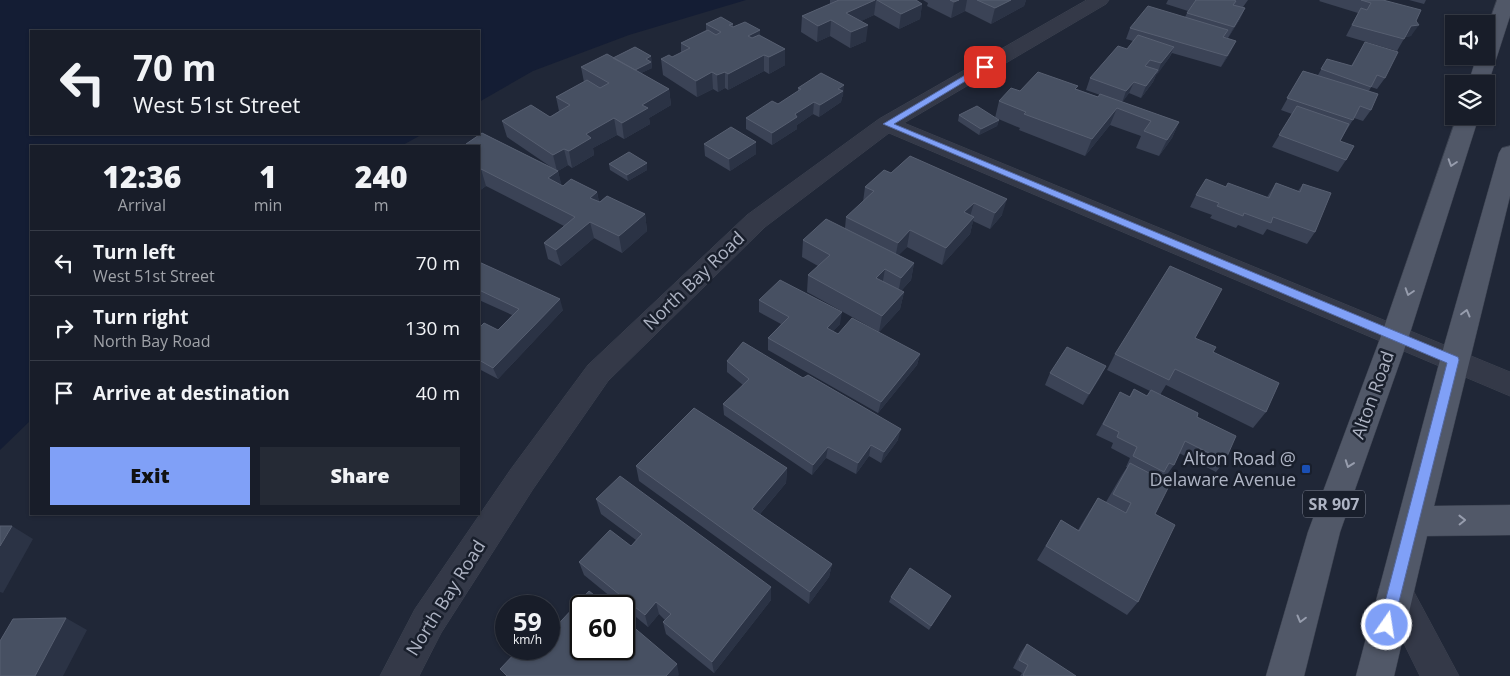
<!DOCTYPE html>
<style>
body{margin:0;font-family:"Open Sans",sans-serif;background:#252a35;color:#f1f3f6;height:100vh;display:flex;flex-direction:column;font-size:19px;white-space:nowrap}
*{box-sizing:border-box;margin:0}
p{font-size:16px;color:#9fa2a8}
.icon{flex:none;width:28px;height:28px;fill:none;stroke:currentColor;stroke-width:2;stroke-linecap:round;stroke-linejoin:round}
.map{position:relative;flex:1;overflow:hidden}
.drawer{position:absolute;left:30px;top:145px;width:450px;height:370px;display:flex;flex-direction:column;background:#181d29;border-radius:0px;box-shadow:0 1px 4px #0004,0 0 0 1px #363b46}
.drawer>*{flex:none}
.guide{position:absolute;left:30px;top:30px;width:450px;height:105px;border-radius:0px;box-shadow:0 1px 4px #0004,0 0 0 1px #363b46;background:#181d29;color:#f1f3f6;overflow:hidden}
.controls{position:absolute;left:1445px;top:15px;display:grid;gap:10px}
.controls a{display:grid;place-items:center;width:50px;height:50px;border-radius:0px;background:#181d29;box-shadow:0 1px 4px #0004,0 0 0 1px #363b46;font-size:25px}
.speed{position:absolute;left:495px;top:595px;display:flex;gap:10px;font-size:25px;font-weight:700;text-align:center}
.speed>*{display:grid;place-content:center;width:65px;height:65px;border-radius:50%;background:#181d29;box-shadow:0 1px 4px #0004,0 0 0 1px #363b46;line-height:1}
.speed small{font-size:12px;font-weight:400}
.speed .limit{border:2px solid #111;border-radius:8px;background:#fff;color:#111}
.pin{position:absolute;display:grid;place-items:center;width:42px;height:42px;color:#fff;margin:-21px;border-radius:10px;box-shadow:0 2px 8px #0006}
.me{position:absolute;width:55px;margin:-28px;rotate:13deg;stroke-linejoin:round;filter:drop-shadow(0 0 4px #0008)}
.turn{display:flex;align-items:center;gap:18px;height:105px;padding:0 20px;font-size:22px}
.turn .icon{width:65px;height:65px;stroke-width:2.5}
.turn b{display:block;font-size:35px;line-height:42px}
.eta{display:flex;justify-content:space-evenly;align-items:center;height:85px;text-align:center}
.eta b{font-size:30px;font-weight:800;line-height:35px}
.cta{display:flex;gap:10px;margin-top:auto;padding:10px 20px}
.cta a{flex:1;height:58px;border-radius:0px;background:#80a0f7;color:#111;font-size:20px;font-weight:800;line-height:58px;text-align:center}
.cta a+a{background:#252a35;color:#f1f3f6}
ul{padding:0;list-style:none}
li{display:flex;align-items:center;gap:15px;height:65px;padding:0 20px;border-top:1px solid #363b46}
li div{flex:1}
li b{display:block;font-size:19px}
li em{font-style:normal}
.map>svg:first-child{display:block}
.water{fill:#141d34}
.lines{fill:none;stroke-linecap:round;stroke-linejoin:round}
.minor-casing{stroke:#3d4351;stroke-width:1}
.major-casing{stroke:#3d4351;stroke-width:1}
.minor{fill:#343948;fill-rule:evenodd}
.major{fill:#515868;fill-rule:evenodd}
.wall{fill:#3b4356}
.shaded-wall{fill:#2b3345}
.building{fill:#475062;stroke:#575f71}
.oneway{stroke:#979dad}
.route{fill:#80a0f7;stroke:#5368a1}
.transit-dot{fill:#1a4fb4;stroke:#191f2c;stroke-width:2}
.labels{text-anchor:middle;stroke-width:5;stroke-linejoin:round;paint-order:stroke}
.shield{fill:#191f2c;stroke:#818796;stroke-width:1}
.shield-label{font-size:16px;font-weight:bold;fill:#aeb4c4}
.street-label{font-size:18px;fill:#aeb4c4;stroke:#191f2c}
.poi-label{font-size:18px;fill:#aeb4c4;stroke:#191f2c;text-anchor:end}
</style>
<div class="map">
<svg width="1510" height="676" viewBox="0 0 1510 676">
<rect width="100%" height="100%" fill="#202737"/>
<path class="water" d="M0,0H746L629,35L533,71L479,102V31H31V134H423L401,146H31V420L0,450Z"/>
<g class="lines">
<defs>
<path id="minor" d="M1087,0H1109L1106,4L904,123L1510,372V396L889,133L765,227L608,381L533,489L441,633L419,676H380L415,609L511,469L588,365L747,215L879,119Z
M1395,574L1407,579L1459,676H1420L1378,591L1383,579Z"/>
<path id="major" d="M1497,0H1510V16L1488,84L1486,87V84H1468L1477,56H1486V31Z
M1457,116H1479L1409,336L1340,532L1304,676H1266L1308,532L1381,336Z
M1510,146V196L1434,506L1510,505V535L1427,536L1394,676H1356L1440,360L1499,153L1502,148Z"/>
</defs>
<use href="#minor" class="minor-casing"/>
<use href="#major" class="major-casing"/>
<use href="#minor" class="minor"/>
<use href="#major" class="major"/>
</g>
<path class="wall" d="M830,0H916L922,4L920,19L899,29L874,15L861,21L866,41L850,48L830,36L817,42L801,32L802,16L830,4Z
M923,0H1026L1024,6L991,24L965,11L951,18L927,6L928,3Z
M1168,0H1248L1243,7L1245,8L1240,19L1228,38L1224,37V38L1236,41L1230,53L1221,67L1172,53L1169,58L1156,75L1153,82L1141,98L1129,93L1122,102L1179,122L1172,138L1159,156L1136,148L1141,136L1110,125L1085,156L1019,130L1020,128L996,118L999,120L997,126L979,135L958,121L959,115L995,118L999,101L1020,91L1077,89L1098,97L1100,95L1086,90L1090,78L1127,49L1133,41L1126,39L1130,28L1185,17L1188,11L1166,4Z
M1320,0H1383L1416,21L1411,36L1405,37L1397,51L1346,36L1358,13L1319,1Z
M1409,0H1426L1424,4Z
M706,24H733V27L760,30V36L785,49V65L769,74L764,71L728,90L725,88L718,92L713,89L697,97L663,75L661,59L672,57L681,53V43L706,30Z
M1365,42L1385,78L1377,89L1371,87L1369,91L1371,110L1363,121L1354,118L1340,141L1346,160L1338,172L1272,147L1292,114L1281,110L1303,71L1318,75L1327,59L1351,66Z
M635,47L651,56L652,68L641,73L669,89L671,105L649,118L650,124L624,139L617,135L593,148L594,155L572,168L568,165L558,171L561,185L563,186L571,179L597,192L599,202L607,196L645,214L647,231L622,253L594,238L561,266L548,259L544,243L564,226L486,186L479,191V146H466V144L482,133L551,167L507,137L502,121L531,105L550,117L559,111L556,97L584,82L581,67L607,54L613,58Z
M798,88L843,97H842L841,102L819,117L813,114L797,125V129L772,145L746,129V118L778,104L798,92Z
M704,144L756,154L730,171L705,156Z
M910,156L1002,215L990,229L973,221L970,234L942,265L907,247L898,255L914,263L911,280L901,291L904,292L900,309L879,332L807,292L808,275L818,266L802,257L803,240L845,228L846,217L863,202L865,187L891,173Z
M609,164L647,170L628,181L610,170Z
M1276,183L1298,191L1303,184L1315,232L1307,244L1267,229L1263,235L1238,225L1236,228L1210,218L1212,215L1190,207L1196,195L1226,187L1267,197Z
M479,262L563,310L498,379L479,369V328L498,330L512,315L479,300Z
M759,300L840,324L833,331L838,334L920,354L917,365L878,413L768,350V338L781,324L759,312Z
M1195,338L1213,352L1266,412L1253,428L1166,385L1160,395L1197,417L1225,461L1216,472L1179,453L1174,465L1166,476L1163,474L1159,479L1155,514L1138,602L1127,615L1037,560L1061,520L1078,530L1089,512L1098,498L1106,502L1120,478L1127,467H1126L1130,458L1111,448L1113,443L1096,435L1120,392L1129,397L1134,389L1147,396L1150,391L1107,370L1115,354Z
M727,361L898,440L881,463L869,456L856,474L826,458L812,475L724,415L723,404L743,385L727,372Z
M1106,366L1083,405L1045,385L1050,373Z
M636,466L787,468L786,483L760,514L832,564L829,577L809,604L639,481Z
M596,499L771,600L714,673L666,634L663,622L665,620L659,614L648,627L624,607V606H622L584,575L579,562L631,546L636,540L601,514Z
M891,597L948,600L929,630L889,602Z
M1027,644L1076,676H1020L1022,673L1013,668L1021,652Z"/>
<path class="shaded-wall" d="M876,0L874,15L845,29L846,13Z
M959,0H967L965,11L951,18L954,2Z
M1011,0H1026L1024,6L991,24L995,8Z
M922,4L920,19L899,29L901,14Z
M1245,8L1240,19L1228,38L1234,27Z
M831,20L830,36L817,42L818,26Z
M868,25L866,41L850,48L851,32Z
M1419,25L1411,36L1404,37L1411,26Z
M760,30V46L748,36Z
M1236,41L1230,53L1221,67L1227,56Z
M1174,47L1169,58L1157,75L1161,63Z
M785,49V65L769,74V57Z
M764,55V71L728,90V74Z
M651,56L652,68L633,77L632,71L646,59Z
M1158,70L1153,82L1141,98L1146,86Z
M712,72L713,89L697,97L696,81Z
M725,72V88L718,92L717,75Z
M1134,82L1129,93L1122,103L1126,91Z
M844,85L843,97H842L841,102L819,117L820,105L838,89Z
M669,89L671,105L649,118L650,124L624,139L622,123L642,105Z
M814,102L813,114L797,125V129L772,145V133L795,114Z
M1117,108L1110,125L1085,156L1092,139Z
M614,118L617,135L593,148L594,155L572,168L569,151L586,134Z
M999,120L997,126L979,135L981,129Z
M1179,122L1172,138L1159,156L1167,140Z
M756,142V154L730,171L729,159Z
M564,149L568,165L558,171L562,187L548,178L557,171L553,155Z
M647,163V170L628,181L627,175Z
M481,169L486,186L479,191V171Z
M597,192L600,209L590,198Z
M1007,199L1002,215L990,229L995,213Z
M974,203L969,220L964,212Z
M645,214L647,231L622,253L619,236Z
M974,217L970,234L942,265L946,248Z
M590,222L594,238L561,266L556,250Z
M910,230L907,247L895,259L898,243Z
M914,263L911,280L898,294L901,278Z
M885,269L882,286L876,278Z
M904,292L900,309L879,332L882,316Z
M560,299L563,310L498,379L493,368Z
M842,312L840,324L826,339L827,328Z
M920,354L917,365L878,413L881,402Z
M1106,366L1100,378L1083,405L1089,394Z
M901,429L898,440L881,463L884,452Z
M871,445L869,456L856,474L858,463Z
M828,447L826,458L812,475L813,465Z
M787,468L786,483L752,523V509Z
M12,526L33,539L3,593L0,592V546Z
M832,564L829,577L809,604L810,592Z
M771,587V600L714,673L712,662Z
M656,602L659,614L648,627L645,615Z
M66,618L87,630L63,676H35Z
M677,664L679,675L678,676H666Z"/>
<path class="building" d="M839,0H875L846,13L868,25L851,32L831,20L818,26L802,16Z
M877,0H916L922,4L901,14Z
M950,0H959L954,2Z
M977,0H1011L995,8Z
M1195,0H1234L1236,1L1233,5L1245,8L1234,27L1187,13L1196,0Z
M1361,0H1383L1421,10L1416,21L1419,25L1411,26L1404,39L1352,25L1361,8L1367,10L1371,3Z
M1148,6L1228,30L1223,37L1236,41L1227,56L1130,28Z
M721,17L733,24L729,25L733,27L745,22L760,30L748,36L752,38L759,35L785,49L769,57L764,55L728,74L725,72L717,75L712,72L696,81L661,59L669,55L672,57L690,48L681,43L708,30L716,35L721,32L706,24Z
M1138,35L1174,47L1161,63L1150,60L1145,66L1158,70L1146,86L1134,82L1126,91L1090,78L1118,46L1127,49Z
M1365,42L1398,52L1385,78L1377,75L1371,87L1321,69L1327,59L1352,66Z
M635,47L651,56L646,59L651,62L635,70L613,58Z
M607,54L669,89L642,105L648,108L622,123L614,118L586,134L591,138L569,151L564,149L553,155L502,121L531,105L550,117L570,105L556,97L587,80L600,88L609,83L581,67Z
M1303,71L1378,94L1371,110L1360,106L1353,120L1287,98Z
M1038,72L1078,86L1075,89L1098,97L1100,94L1179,122L1167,140L1144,131L1151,121L1117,108L1092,139L1024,114L1026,112L999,101L1011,88L1020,91Z
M821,73L844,85L838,89L843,91L820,105L814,102L795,114L797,117L772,133L746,118L772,101L778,104L801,89L798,88Z
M977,106L999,120L981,129L959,115Z
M1297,106L1349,124L1340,141L1354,146L1346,160L1279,135Z
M731,127L756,142L729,159L704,144Z
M482,133L558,171L548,178L563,186L571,179L597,192L590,198L600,202L607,196L645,214L619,236L590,222L556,250L544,243L575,217L481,169L479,171V146H468L466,144Z
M629,152L647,163L627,175L609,164Z
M910,156L1007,199L995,213L974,203L964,212L974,217L946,248L910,230L898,243L846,217L874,191L865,187L884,170L891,173Z
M1206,179L1226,187L1228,183L1269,198L1276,183L1300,192L1303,184L1331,193L1315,232L1273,217L1271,223L1244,213L1243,216L1217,206L1219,203L1196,195Z
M826,219L914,263L901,278L885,269L876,278L904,292L882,316L808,275L830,255L803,240Z
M479,262L560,299L493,368L479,360V328L484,323L498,330L519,309L479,290Z
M1170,266L1222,289L1195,338L1216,347L1213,352L1279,383L1266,412L1175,369L1169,380L1115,354Z
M780,280L842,312L827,328L838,334L852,318L920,354L881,402L768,338L789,317L759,300Z
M743,342L803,378L808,375L901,429L884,452L871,445L858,463L828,447L813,465L723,404L749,379L727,361Z
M1067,347L1106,366L1089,394L1050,373Z
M1134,389L1147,396L1151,390L1198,413L1197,417L1236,436L1225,461L1185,441L1174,465L1169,463L1164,472L1133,456L1137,447L1117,437L1119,432L1103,424L1120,392L1130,397Z
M694,408L787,468L752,509L832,564L810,592L636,466Z
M1130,463L1170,484L1155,514L1175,525L1138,602L1046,546L1061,520L1079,531L1098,498L1126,513L1131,503L1113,494Z
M620,476L771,587L712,662L663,622L671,614L656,602L645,615L579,562L610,530L631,546L642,534L596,499Z
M0,526H12L0,546Z
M910,568L951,596L931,626L891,597Z
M589,591L608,606H581V649H624V619L677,664L666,676H507L500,669L519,649H549V634Z
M66,618L35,676H0V641L13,619Z
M1027,644L1076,676H1024L1023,675L1028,665L1019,660Z"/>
<defs><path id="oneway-chevron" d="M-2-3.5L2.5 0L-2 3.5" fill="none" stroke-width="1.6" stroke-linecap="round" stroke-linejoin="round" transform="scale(1.25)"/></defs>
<g class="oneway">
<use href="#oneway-chevron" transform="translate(1452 163) rotate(108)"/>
<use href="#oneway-chevron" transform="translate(1409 292) rotate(108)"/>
<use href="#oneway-chevron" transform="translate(1466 313) rotate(-75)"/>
<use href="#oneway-chevron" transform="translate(1349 464) rotate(110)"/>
<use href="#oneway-chevron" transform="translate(1462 520) rotate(-1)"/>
<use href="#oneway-chevron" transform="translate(1301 619) rotate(105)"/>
</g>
<path class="route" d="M982,65L989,67L894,124L1458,357L1459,360L1392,630L1387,632L1382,630L1379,625L1447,363L883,124Z"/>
<rect class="transit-dot" x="1301" y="464" width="10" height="10" rx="2.5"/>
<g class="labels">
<rect class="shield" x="1303" y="490.5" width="62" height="27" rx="4"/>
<g class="shield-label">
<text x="1334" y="510">SR 907</text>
</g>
<g class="street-label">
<text transform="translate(694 281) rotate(-44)" y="6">North Bay Road</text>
<text transform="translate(1373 395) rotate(-70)" y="6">Alton Road</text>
<text transform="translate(446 598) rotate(-58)" y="6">North Bay Road</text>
</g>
<g class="poi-label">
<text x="1296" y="465">Alton Road @<tspan x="1296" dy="21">Delaware Avenue</tspan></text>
</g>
</g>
</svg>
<div class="controls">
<a><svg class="icon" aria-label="sound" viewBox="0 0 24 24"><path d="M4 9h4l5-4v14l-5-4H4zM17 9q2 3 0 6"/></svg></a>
<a><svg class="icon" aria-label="layers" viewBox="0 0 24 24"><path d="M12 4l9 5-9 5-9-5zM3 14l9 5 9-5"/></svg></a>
</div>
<div class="speed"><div>59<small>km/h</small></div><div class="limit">60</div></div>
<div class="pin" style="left:985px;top:67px;background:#d93025"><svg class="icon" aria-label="arrive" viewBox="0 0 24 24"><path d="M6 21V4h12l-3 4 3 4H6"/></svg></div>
<svg class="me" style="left:1387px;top:625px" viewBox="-20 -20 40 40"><circle r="17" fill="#80a0f7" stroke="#fff" stroke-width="3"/><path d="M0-11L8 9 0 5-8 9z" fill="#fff"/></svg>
<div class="guide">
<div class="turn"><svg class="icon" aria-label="left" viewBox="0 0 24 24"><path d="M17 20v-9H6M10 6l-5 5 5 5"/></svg><div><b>70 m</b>West 51st Street</div></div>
</div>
<section class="drawer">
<div class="eta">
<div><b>12:36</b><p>Arrival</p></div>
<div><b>1</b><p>min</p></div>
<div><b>240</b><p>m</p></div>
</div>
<ul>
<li><svg class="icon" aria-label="left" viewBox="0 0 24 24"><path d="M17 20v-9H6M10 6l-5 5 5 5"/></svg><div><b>Turn left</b><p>West 51st Street</p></div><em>70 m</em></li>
<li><svg class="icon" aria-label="right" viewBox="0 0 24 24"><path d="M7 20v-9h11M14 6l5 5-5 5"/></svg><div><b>Turn right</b><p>North Bay Road</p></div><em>130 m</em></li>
<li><svg class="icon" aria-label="arrive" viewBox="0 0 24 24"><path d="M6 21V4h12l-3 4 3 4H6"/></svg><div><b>Arrive at destination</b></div><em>40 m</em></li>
</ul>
<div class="cta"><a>Exit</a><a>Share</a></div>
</section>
</div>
